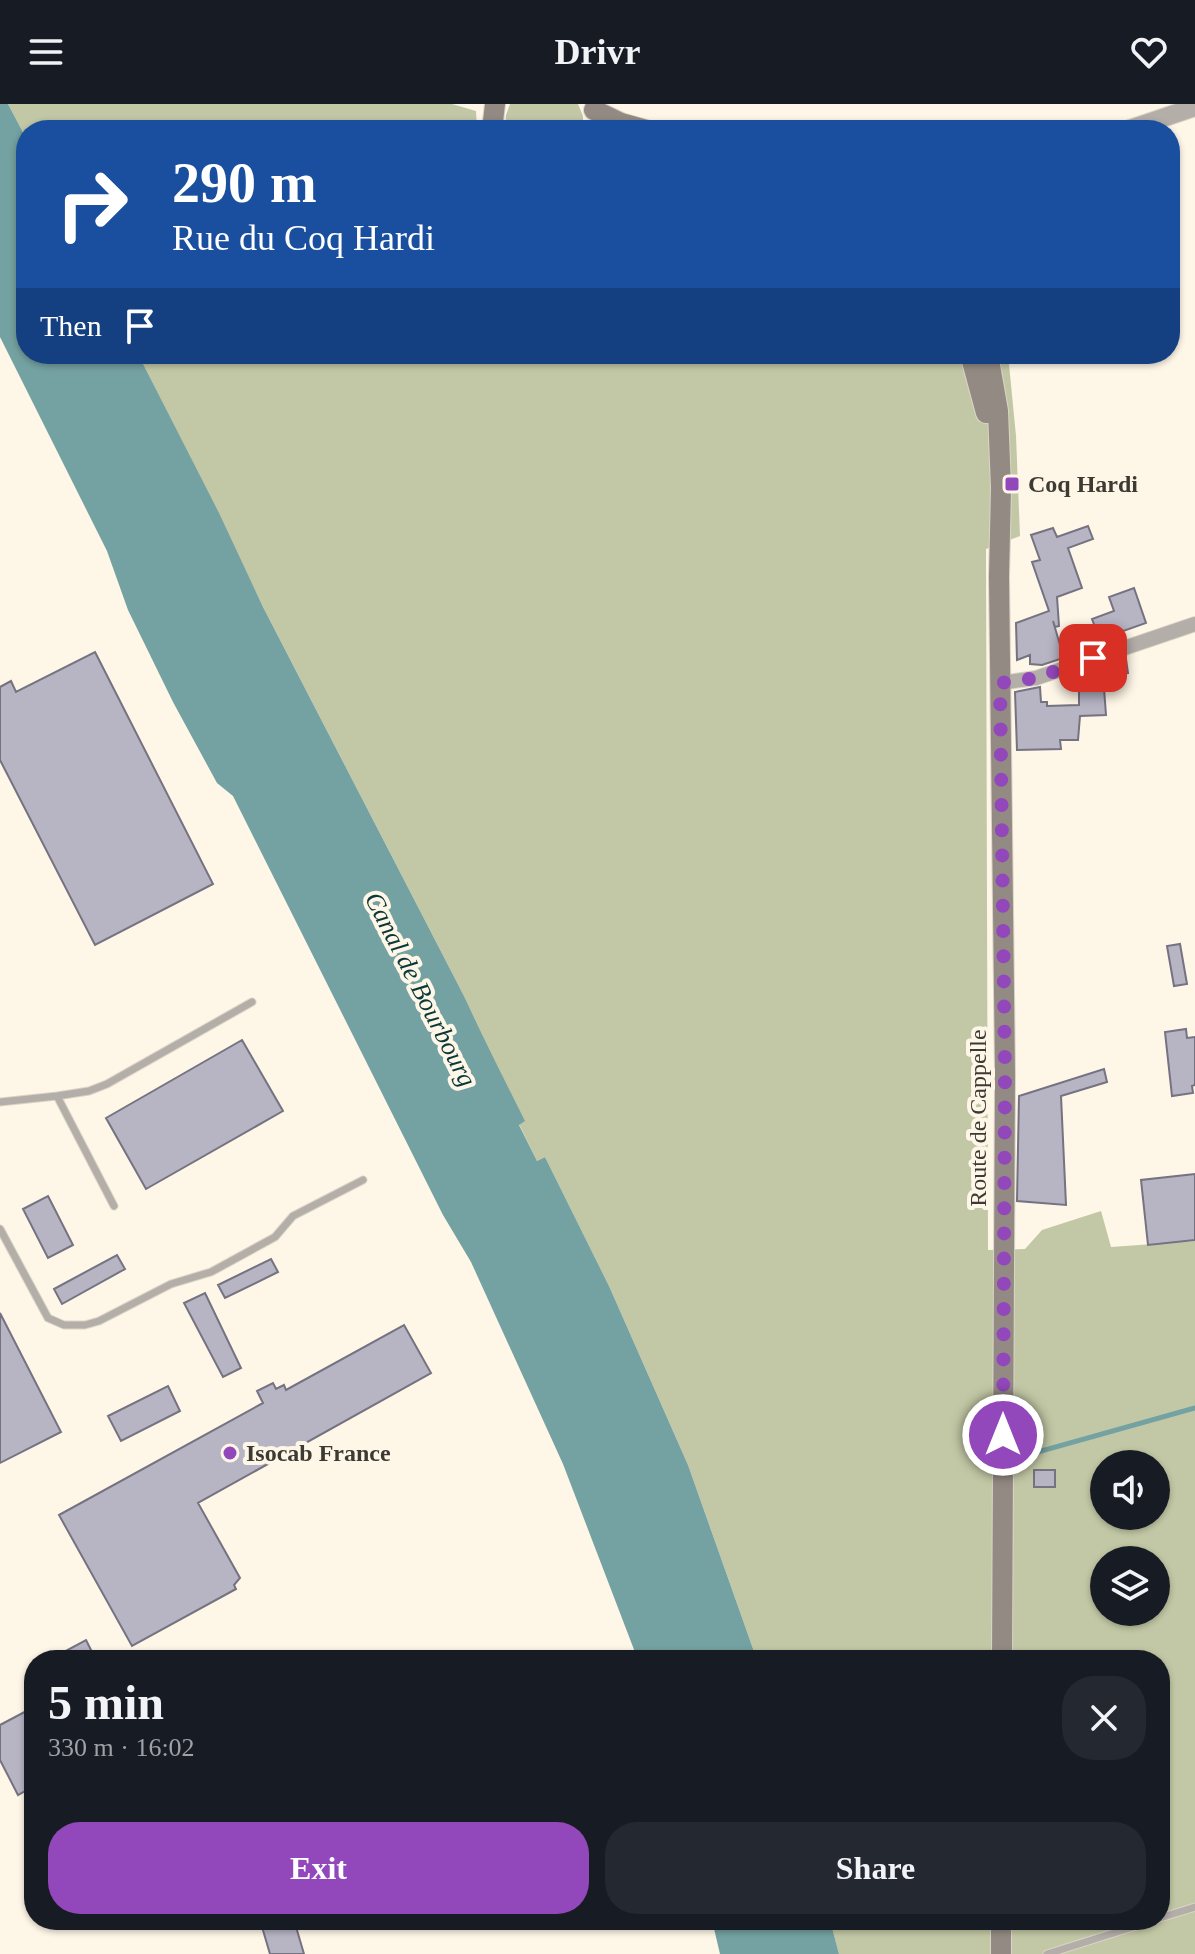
<!DOCTYPE html>
<meta charset="utf-8">
<style>
body{margin:0;font-family:Georgia,serif;background:#242831;color:#f1f3f6;height:100vh;display:flex;flex-direction:column;font-size:30px;white-space:nowrap}
*{box-sizing:border-box;margin:0}
p{font-size:26px;color:#9ea1a6}
.icon{flex:none;width:44px;height:44px;fill:none;stroke:currentColor;stroke-width:2;stroke-linecap:round;stroke-linejoin:round}
.map{position:relative;flex:1;overflow:hidden}
.sheet{position:absolute;left:24px;top:1546px;width:1146px;height:280px;display:flex;flex-direction:column;background:#171b24;border-radius:32px;box-shadow:0 2px 6px #0004}
.sheet>*{flex:none}
.banner{position:absolute;left:16px;top:16px;width:1164px;height:244px;border-radius:32px;box-shadow:0 2px 6px #0004;background:#1a4fa0;color:#fff;overflow:hidden}
.buttons{position:absolute;left:1090px;top:1346px;display:grid;gap:16px}
.buttons a{display:grid;place-items:center;width:80px;height:80px;border-radius:50%;background:#171b24;box-shadow:0 2px 6px #0004;font-size:40px}
.pin{position:absolute;display:grid;place-items:center;width:68px;height:68px;color:#fff;margin:-34px;border-radius:16px;box-shadow:0 4px 12px #0006}
.me{position:absolute;width:88px;margin:-44px;rotate:0deg;stroke-linejoin:round;filter:drop-shadow(0 0 6px #0008)}
.turn{display:flex;align-items:center;gap:28px;height:168px;padding:0 24px;font-size:36px}
.turn .icon{width:104px;height:104px;stroke-width:2.5}
.turn b{display:block;font-size:56px;line-height:68px}
.then{display:flex;align-items:center;height:76px;padding:0 24px;background:#0003;gap:16px;font-size:30px}
.round{display:grid;place-items:center;flex:none;width:84px;height:84px;border-radius:32px;background:#242831}
.summary{display:flex;align-items:center;justify-content:space-between;height:136px;padding:0 24px}
h1{font-size:48px;font-weight:800;line-height:60px}
.cta{display:flex;gap:16px;margin-top:auto;padding:16px 24px}
.cta a{flex:1;height:92px;border-radius:32px;background:#9248ba;color:#fff;font-size:32px;font-weight:800;line-height:92px;text-align:center}
.cta a+a{background:#242831;color:#f1f3f6}
header{display:flex;justify-content:space-between;align-items:center;height:104px;padding:0 24px;background:#171b24;font-size:36px;font-weight:800}
.map>svg:first-child{display:block}
.green{fill:#c2c8a5;fill-rule:evenodd}
.water{fill:#74a1a1}
.lines{fill:none;stroke-linecap:round;stroke-linejoin:round}
.stream{stroke:#74a1a1;stroke-width:5}
.building{fill:#b7b4c4;stroke:#757281;stroke-width:2}
.service-casing{stroke:#dbd4c7;stroke-width:9}
.minor-casing{stroke:#dbd4c7;stroke-width:16}
.tertiary-casing{stroke:#dbd4c7;stroke-width:20}
.secondary-casing{stroke:#dbd4c7;stroke-width:22}
.service{stroke:#b4aea9;stroke-width:7}
.minor{stroke:#b4aea9;stroke-width:14}
.tertiary{stroke:#b4aea9;stroke-width:18}
.secondary{stroke:#938b83;stroke-width:20}
.route{stroke:#9248ba;stroke-width:14;stroke-dasharray:0 25.2}
.poi-dot{fill:#9248ba;stroke:#fef6e7;stroke-width:3}
.labels{text-anchor:middle;stroke-width:8;stroke-linejoin:round;paint-order:stroke}
.poi-label{font-size:24px;font-weight:bold;fill:#3d3a34;stroke:#fef6e7;text-anchor:start}
.street-label{font-size:24px;fill:#3d3a34;stroke:#fef6e7}
.water-label{font-size:26px;font-style:italic;fill:#0a3738;stroke:#fef6e7}
</style>
<header><svg class="icon" aria-label="menu" viewBox="0 0 24 24"><path d="M4 6h16M4 12h16M4 18h16"/></svg>Drivr<svg class="icon" aria-label="heart" viewBox="0 0 24 24"><path d="M12 20l-8-8c-3-5 5-10 8-4 3-6 11-1 8 4z"/></svg></header>
<div class="map">
<svg width="1195" height="1850" viewBox="0 0 1195 1850">
<rect width="100%" height="100%" fill="#fef6e7"/>
<path class="green" d="M8,0H452L476,7L477,26H26V34Z
M510,0H578L583,12V26H505L506,11Z
M138,250H1008L1016,332L1020,432L986,445L988,1146L1025,1145L1042,1126L1101,1107L1111,1143L1195,1137V1850H839L830,1816H1160V1556H757L688,1361L609,1182L545,1053L537,1057L519,1020L524,1017L479,929L464,892L263,503L218,409ZM1104,1360H1156V1412H1104ZM1104,1456H1156V1508H1104Z"/>
<path class="water" d="M0,0H8L26,34V250H138L219,409L263,503L464,892C483,934 504,975 525,1017L519,1021L537,1057L545,1053L609,1182L688,1361L757,1556H638L563,1360L471,1158L443,1111L233,692L217,679L173,598L128,506L107,447L0,233Z
M712,1816H830L839,1850H720Z"/>
<g class="lines">
<path class="stream" d="M1016,1354L1195,1304"/>
</g>
<path class="building" d="M1088,422L1093,435L1068,444L1082,484L1057,493L1059,522L1055,523L1053,517L1060,541L1097,528L1092,515L1114,507L1109,493L1134,484L1146,519L1106,533L1108,539L1042,561L1030,560V551L1017,556L1016,519L1049,507L1032,458L1040,456L1031,431L1053,424L1057,433Z
M95,548L213,780L95,841L0,656V583L11,577L16,588Z
M1126,555L1128,569L1103,571L1106,611L1080,612L1078,636H1060L1061,645L1017,646L1015,588L1040,583L1041,598H1047V602L1079,601V570Z
M1180,840L1187,880L1174,882L1167,842Z
M1186,925L1187,934L1195,933V981L1192,982L1193,989L1172,992L1165,928Z
M242,936L283,1007L146,1085L106,1014Z
M1104,965L1107,978L1061,992L1066,1101L1017,1097L1019,992Z
M1195,1070V1136L1148,1141L1141,1076Z
M48,1092L73,1141L48,1154L23,1105Z
M117,1151L125,1165L62,1200L54,1185Z
M271,1155L278,1168L225,1194L218,1181Z
M205,1189L241,1264L223,1273L184,1199Z
M0,1209L61,1328L0,1359Z
M404,1221L431,1269L198,1399L240,1474L234,1481L236,1485L132,1542L59,1411L263,1299L257,1287L273,1279L276,1285L284,1281L286,1286Z
M168,1282L180,1307L121,1337L108,1312Z
M1034,1366H1055V1383H1034Z
M86,1536L96,1556H49Z
M34,1603V1682L18,1691L0,1656V1621Z
M260,1816H294L304,1850H270Z"/>
<g class="lines">
<defs>
<path id="service" d="M57,992L89,987L107,980L252,898
M0,998L57,992L114,1102
M0,1125L48,1214L64,1221H85L99,1217L171,1180L211,1168L275,1133L293,1112L363,1076
M1160,1814L1195,1803
M1047,1850L1155,1816"/>
<path id="minor" d="M1000,579L1036,574L1195,520"/>
<path id="tertiary" d="M1127,26L1195,3"/>
<path id="secondary" d="M594,6L621,19L646,26
M492,26L495,0
M970,250L986,309
M988,250L998,307L1001,384L999,473L1005,970L1002,1556
M1001,1850V1816"/>
</defs>
<use href="#service" class="service-casing"/>
<use href="#minor" class="minor-casing"/>
<use href="#tertiary" class="tertiary-casing"/>
<use href="#secondary" class="secondary-casing"/>
<use href="#service" class="service"/>
<use href="#minor" class="minor"/>
<use href="#tertiary" class="tertiary"/>
<use href="#secondary" class="secondary"/>
</g>
<g class="lines">
<path class="route" d="M1003,1331L1005,970L1000,579L1036,574L1093,554"/>
</g>
<g class="poi-dot">
<rect x="1004" y="372" width="16" height="16" rx="4"/>
<circle cx="230" cy="1349" r="8"/>
</g>
<g class="labels">
<g class="poi-label">
<text x="1028" y="388">Coq Hardi</text>
<text x="246" y="1357">Isocab France</text>
</g>
<g class="street-label">
<text transform="translate(978 1014) rotate(-90)" y="8">Route de Cappelle</text>
</g>
<g class="water-label">
<text transform="translate(421 885) rotate(63)" y="9">Canal de Bourbourg</text>
</g>
</g>
</svg>
<div class="buttons">
<a><svg class="icon" aria-label="sound" viewBox="0 0 24 24"><path d="M4 9h4l5-4v14l-5-4H4zM17 9q2 3 0 6"/></svg></a>
<a><svg class="icon" aria-label="layers" viewBox="0 0 24 24"><path d="M12 4l9 5-9 5-9-5zM3 14l9 5 9-5"/></svg></a>
</div>
<div class="pin" style="left:1093px;top:554px;background:#d93025"><svg class="icon" aria-label="arrive" viewBox="0 0 24 24"><path d="M6 21V4h12l-3 4 3 4H6"/></svg></div>
<svg class="me" style="left:1003px;top:1331px" viewBox="-20 -20 40 40"><circle r="17" fill="#9248ba" stroke="#fff" stroke-width="3"/><path d="M0-11L8 9 0 5-8 9z" fill="#fff"/></svg>
<div class="banner">
<div class="turn"><svg class="icon" aria-label="right" viewBox="0 0 24 24"><path d="M7 20v-9h11M14 6l5 5-5 5"/></svg><div><b>290 m</b>Rue du Coq Hardi</div></div>
<div class="then">Then<svg class="icon" aria-label="arrive" viewBox="0 0 24 24"><path d="M6 21V4h12l-3 4 3 4H6"/></svg></div>
</div>
<section class="sheet">
<div class="summary"><div><h1>5 min</h1><p>330 m · 16:02</p></div><a class="round"><svg class="icon" aria-label="close" viewBox="0 0 24 24"><path d="M6 6l12 12M18 6L6 18"/></svg></a></div>
<div class="cta"><a>Exit</a><a>Share</a></div>
</section>
</div>
